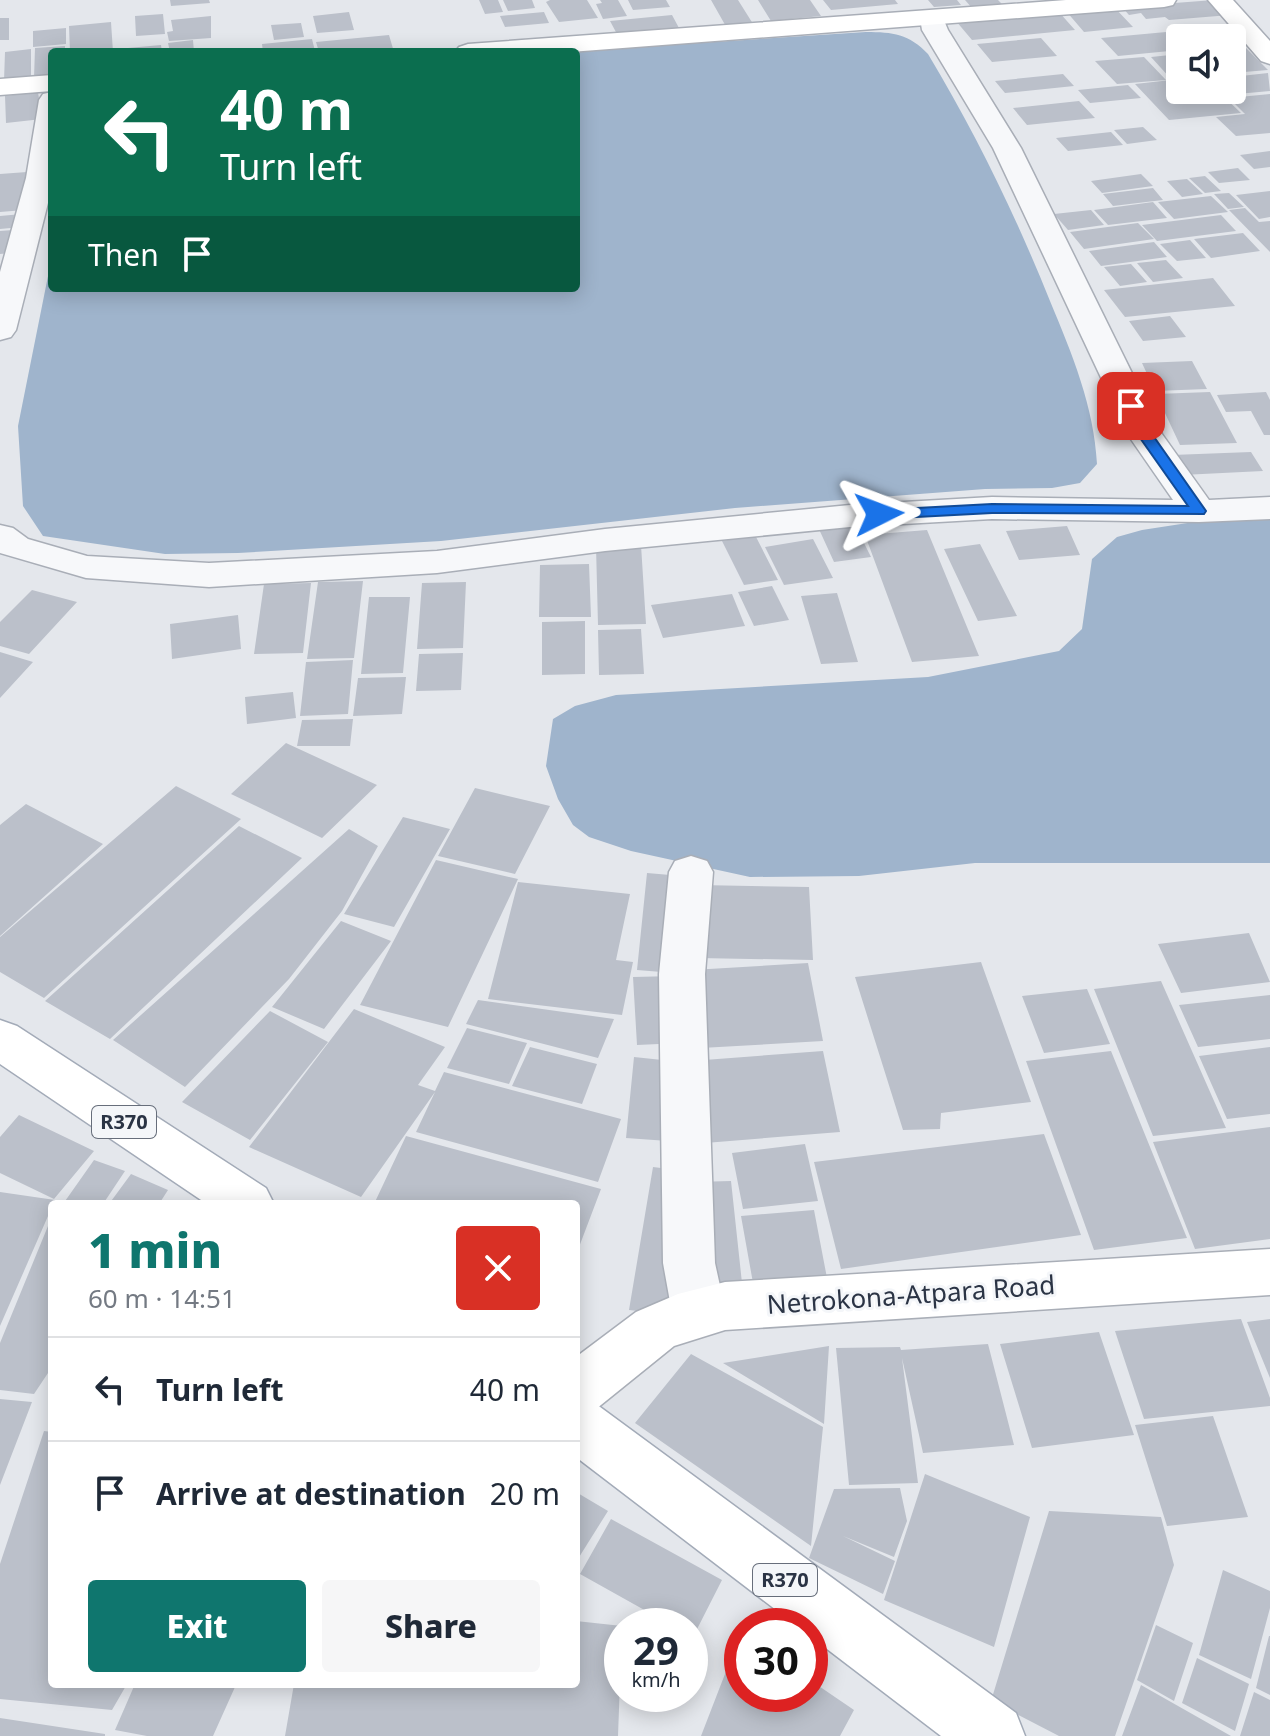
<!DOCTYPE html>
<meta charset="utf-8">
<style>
body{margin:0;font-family:"Noto Sans",sans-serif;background:#f6f6f7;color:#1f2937;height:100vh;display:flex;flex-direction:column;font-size:30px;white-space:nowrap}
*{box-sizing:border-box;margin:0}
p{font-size:26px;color:#747a83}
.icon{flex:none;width:44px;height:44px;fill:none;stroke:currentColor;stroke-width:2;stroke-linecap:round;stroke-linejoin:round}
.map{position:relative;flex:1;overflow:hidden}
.drawer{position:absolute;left:48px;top:1200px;width:532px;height:488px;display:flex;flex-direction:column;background:#fff;border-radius:8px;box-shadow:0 4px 20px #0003}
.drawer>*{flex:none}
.guide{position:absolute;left:48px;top:48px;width:532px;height:244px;border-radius:8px;box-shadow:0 4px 20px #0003;background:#0b6e4f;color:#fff;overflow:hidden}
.controls{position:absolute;left:1166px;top:24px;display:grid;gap:16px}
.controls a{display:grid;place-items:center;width:80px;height:80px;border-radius:8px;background:#fff;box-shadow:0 4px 20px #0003;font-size:40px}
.speed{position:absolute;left:604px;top:1608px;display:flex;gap:16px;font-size:40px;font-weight:700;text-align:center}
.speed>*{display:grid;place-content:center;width:104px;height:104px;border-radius:50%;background:#fff;box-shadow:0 4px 20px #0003;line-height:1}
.speed small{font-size:20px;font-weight:400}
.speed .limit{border:12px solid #d22;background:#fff;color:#111}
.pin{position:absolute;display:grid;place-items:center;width:68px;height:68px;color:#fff;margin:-34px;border-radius:16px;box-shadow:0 4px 12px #0006}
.me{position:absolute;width:88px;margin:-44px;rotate:87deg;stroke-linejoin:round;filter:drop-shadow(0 0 6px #0008)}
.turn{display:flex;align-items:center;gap:28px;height:168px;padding:0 40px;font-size:36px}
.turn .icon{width:104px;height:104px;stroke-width:2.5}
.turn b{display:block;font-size:56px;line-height:68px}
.then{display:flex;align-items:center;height:76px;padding:0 40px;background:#0003;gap:16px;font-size:30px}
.round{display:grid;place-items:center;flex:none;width:84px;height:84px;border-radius:8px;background:#f6f6f7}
.summary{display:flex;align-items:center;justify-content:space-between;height:136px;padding:0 40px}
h1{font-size:48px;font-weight:800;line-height:60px;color:#0f766e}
.cta{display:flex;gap:16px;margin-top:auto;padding:16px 40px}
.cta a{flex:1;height:92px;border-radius:8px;background:#0f766e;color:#fff;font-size:32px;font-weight:800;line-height:92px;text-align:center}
.cta a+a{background:#f6f6f7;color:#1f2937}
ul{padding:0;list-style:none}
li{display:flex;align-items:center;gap:24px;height:104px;padding:0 40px;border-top:2px solid #e0e1e3}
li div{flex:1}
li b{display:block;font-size:30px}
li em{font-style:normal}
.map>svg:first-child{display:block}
.water{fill:#9fb4cc}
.building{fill:#bbc0ca}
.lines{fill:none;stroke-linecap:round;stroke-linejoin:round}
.street-casing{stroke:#a9aeb7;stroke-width:3}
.secondary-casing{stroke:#a9aeb7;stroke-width:3}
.primary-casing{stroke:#a3abb8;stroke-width:3}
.street{fill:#f7f8fa;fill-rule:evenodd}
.secondary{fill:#fff;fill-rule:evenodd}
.primary{fill:#fff;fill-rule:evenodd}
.route{fill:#1a73e8;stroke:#114b97;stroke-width:2}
.labels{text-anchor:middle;stroke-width:6;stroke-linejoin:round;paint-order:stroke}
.shield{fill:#f4f6f9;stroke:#676e7b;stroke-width:2}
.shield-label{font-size:20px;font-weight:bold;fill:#2b3445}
.near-street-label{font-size:26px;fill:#2b3445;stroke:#f4f6f9}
</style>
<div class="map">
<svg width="1270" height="1736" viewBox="0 0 1270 1736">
<rect width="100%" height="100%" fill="#e4e7ec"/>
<path class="water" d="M866,32C893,32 909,34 928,54C976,134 1015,214 1050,301C1072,354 1094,406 1097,464L1080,483L1052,488L985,489L735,508L441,541L238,553L165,554L43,536L23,506L18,426L52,256V288H576V52H559Z
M1270,517V863H975L859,876L750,877L631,851L589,837L573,825L558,799L546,766L553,719L575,706L616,695L928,677L1059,651L1082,629L1092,559L1117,537L1142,530L1220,518Z"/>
<path class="building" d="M170,0H209L210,3L171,6Z
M479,0H498L503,12L485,14Z
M503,0H532L535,8L508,11Z
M550,0H587L598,18L559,22L546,2Z
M600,0H618L627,16L603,19L596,4L602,3Z
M628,0H666L670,7L633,10Z
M711,0H738L755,27L728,30Z
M758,0H810L821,16L771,21Z
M823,0H895L898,4L831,10Z
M928,0H957L961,5L934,7Z
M965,0H998L1003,5L972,8Z
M1214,0L1230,15L1169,20L1165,17L1146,19L1141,13L1129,15L1122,7Z
M1114,7L1133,27L1084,32L1066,11Z
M1058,11L1075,30L972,40L956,21Z
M349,12L354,30L317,33L313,16Z
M544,12L549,23L505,27L500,16Z
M163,14L165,34L136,36L135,16Z
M672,15L679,28L617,34L610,21Z
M211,16V38L169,41L167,32L173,31L171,20Z
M0,18H9V40H0Z
M111,22L113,52H70L69,26Z
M301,23L304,37L274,40L271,25Z
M66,28V44L33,47V31Z
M1233,28L1250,44L1232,46V38H1202L1196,32Z
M1188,30L1195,38H1180V50L1118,56L1101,38Z
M389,35L394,52H319L316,42Z
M1041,38L1057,56L992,62L977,44Z
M312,39L315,51L263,52L262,44Z
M193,40L194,52H170L168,43Z
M161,45L162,52H117V49Z
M65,46V52H52V77L34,79L35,48Z
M1246,48L1268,70L1232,73V49Z
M31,49V79L4,81L5,52Z
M1180,54V78L1171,79L1151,57Z
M1144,57L1166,80L1117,84L1095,61Z
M1268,73L1270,91L1226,95L1220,90H1232V77Z
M1063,74L1074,86L1005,93L995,81Z
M1180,79V90H1217L1241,113L1169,120L1135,84Z
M1128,85L1141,98L1090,103L1078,90Z
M38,92L42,119L6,123L5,96Z
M1270,94V133L1236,136L1216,117L1245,114L1229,98Z
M1079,101L1095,118L1027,125L1013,108Z
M1143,127L1157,140L1127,144L1114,130Z
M1111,132L1123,145L1068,151L1056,138Z
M1270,151V167L1254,169L1240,155Z
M1238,168L1250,180L1219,183L1208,172Z
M27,172L24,210L0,212V174Z
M1141,174L1153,186L1102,193L1091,181Z
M1205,176L1221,191L1205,193L1189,178Z
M1187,179L1203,194L1182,197L1167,181Z
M1153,188L1163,200L1113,206L1103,194Z
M1270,191V217L1259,219L1236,195Z
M1229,193L1244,207L1228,209L1214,194Z
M1211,196L1228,212L1174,219L1158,202Z
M1153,202L1167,218L1108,225L1094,210Z
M1245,208L1259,222L1270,221V252L1229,210Z
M1091,210L1104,225L1068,230L1054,214Z
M22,214L21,227L0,229V216Z
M1221,215L1236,231L1157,241L1142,225Z
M1138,223L1154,239L1084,249L1070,232Z
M13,230L10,253L0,254V231Z
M1243,233L1260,251L1211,258L1194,239Z
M1190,240L1206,258L1177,261L1160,244Z
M1154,242L1167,257L1101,266L1089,251Z
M1166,260L1183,278L1153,282L1137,263Z
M1131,264L1147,282L1120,286L1104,267Z
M1213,278L1235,306L1125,317L1104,290Z
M1170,316L1186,337L1143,341L1129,321Z
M1192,361L1207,389L1155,391L1142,363Z
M1210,392L1237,443L1180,445L1156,394Z
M1266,392L1270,400V435H1264L1251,411L1226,412L1217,395Z
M1251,452L1263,471L1182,475L1172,455Z
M854,523L871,557L834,562L818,527Z
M1067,526L1080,555L1019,560L1006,531Z
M927,530L979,656L912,662L865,535Z
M755,535L778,580L744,585L722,541Z
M813,539L833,578L784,585L765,547Z
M980,544L1017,616L978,621L944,549Z
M641,545L646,624L598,625L596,546Z
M589,564L591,617H539L540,565Z
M363,581L354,658L307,659L318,582Z
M466,582L463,648L417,649L422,583Z
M311,583L303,653L254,654L264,584Z
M772,586L789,620L754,626L738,592Z
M32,590L77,602L29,654L0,646V622Z
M837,593L858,662L821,664L801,596Z
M732,594L745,626L663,638L651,605Z
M369,597H410L403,673L361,674Z
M238,615L241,649L172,659L170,624Z
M585,621V674L542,675V622Z
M641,629L644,674L599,675L598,630Z
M0,652L33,662L0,698Z
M463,653L461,690L416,691L419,654Z
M353,660L348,714L300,716L306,662Z
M406,677L402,714L353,716L358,678Z
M293,692L296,718L247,724L245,697Z
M353,719L350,746H297L302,720Z
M286,743L377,785L322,838L231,794Z
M176,786L241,819L44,998L0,972V937Z
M475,788L550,806L515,874L438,856Z
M26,804L103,844L0,936V825Z
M403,817L450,829L394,927L344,914Z
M239,826L302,858L110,1039L45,1001Z
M349,829L378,846L342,911L289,979L185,1087L113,1040Z
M436,860L518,879L448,1027L360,1005Z
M647,873L682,876L674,973L637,970Z
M518,882L630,894L616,960L633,962L622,1015L488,999Z
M699,885L809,887L813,960L698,958Z
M341,921L391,941L324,1029L272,1007Z
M1249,933L1270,982L1181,993L1158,944Z
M981,962L1031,1102L941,1113L940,1129L903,1130L855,977Z
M808,963L823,1041L701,1048L692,970Z
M675,976L680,1043L637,1045L633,977Z
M1161,981L1226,1128L1153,1136L1094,989Z
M1087,989L1110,1044L1044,1053L1022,996Z
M1270,995V1039L1198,1047L1179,1005Z
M478,1000L614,1019L598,1058L466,1024Z
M354,1009L445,1047L418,1085L435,1091L444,1072L621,1119L598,1182L416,1132L435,1092L361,1197L249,1147Z
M270,1011L328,1042L250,1140L182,1102Z
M467,1028L527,1043L509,1084L447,1068Z
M530,1047L597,1064L582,1104L512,1086Z
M1270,1047V1114L1227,1119L1199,1056Z
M823,1051L840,1132L705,1143L691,1061Z
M1111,1051L1187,1238L1094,1250L1026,1061Z
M634,1057L681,1062L682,1142L626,1138Z
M19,1115L94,1151L54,1199L0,1173V1137Z
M1270,1127V1239L1195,1249L1153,1142Z
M1044,1134L1081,1235L841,1269L814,1162Z
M406,1136L601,1189L576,1255V1204H374Z
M805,1144L818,1201L743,1209L732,1153Z
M94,1160L125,1171L103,1204H63Z
M653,1167L685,1171L677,1312L664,1314L629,1310Z
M131,1174L168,1190L159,1204H109Z
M731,1181L742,1283L703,1285L694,1182Z
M0,1192L55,1200L0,1326Z
M814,1210L827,1278L753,1283L741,1216Z
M48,1226L52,1228V1367L34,1394L0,1390V1343Z
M1241,1319L1270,1398V1406L1144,1419L1115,1331Z
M1270,1319V1378L1247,1322Z
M1099,1332L1134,1435L1032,1448L1000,1344Z
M988,1344L1014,1445L923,1453L902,1358L918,1483L849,1485L836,1348L900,1347L901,1350Z
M829,1346L824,1424L723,1363Z
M691,1354L823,1427L811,1546L635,1423Z
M0,1399L32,1402L0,1485Z
M1213,1416L1248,1517L1167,1526L1135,1425Z
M44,1431L52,1432V1684H127L112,1710L0,1699V1564Z
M925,1474L1030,1517L994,1647L884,1600Z
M900,1488L907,1521L894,1557L843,1536L895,1561L883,1594L809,1558L834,1489Z
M576,1492L608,1511L576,1562Z
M1049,1511L1161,1517L1174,1565L1115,1736H1059L991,1701Z
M611,1519L722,1580L693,1637L690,1626H673L580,1574Z
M1223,1570L1270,1591V1608L1251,1679L1199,1655Z
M576,1621L622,1626L618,1736H285L294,1684H576Z
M1156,1625L1193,1643L1174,1701L1137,1680Z
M742,1630V1694H810V1680L854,1710L840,1736H701Z
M1269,1636H1270V1695L1256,1688Z
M1197,1658L1249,1684L1235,1731L1182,1703Z
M135,1684H226L235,1687L213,1736H147L115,1730Z
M1141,1685L1231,1736H1122Z
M1254,1692L1270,1700V1736H1240Z
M0,1718L105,1734V1736H0Z"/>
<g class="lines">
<defs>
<path id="street" d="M932,11L941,13L948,30L1021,148L1162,434L1209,500L1270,497V519L1199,522L992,519L850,527L605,551L437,573L209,587L86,578L0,553V525L13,528L28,539L87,556L209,563L437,551L605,529L850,505L992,497L1173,500L1128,435L993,148L922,30L920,18L923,13Z
M52,92V187L16,330L11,337L0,340V272L26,178L39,100L43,94Z
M691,856L707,861L713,872L705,974L715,1263L726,1313L718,1330L699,1337L680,1330L672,1313L663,1263L659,974L669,872L675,861Z"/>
<path id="secondary" d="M1066,0H1176L1173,5L1164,7L570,52H455L459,47L468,44Z
M1208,0H1233L1270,41V64L1261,61Z
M52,75V91L0,95V79Z
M1270,1249V1295L725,1330L674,1346L596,1409L576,1417V1357L636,1312L678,1294L725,1282Z"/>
<path id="primary" d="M0,1020L17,1026L266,1188L274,1204H207L0,1064Z
M576,1396L596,1404L1016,1713L1025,1736H941L810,1636V1626H797L576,1457Z"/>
</defs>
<use href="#street" class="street-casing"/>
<use href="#secondary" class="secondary-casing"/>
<use href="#primary" class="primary-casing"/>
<use href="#street" class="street"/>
<use href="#secondary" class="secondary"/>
<use href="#primary" class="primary"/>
</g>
<path class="route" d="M1131,402L1138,406L1152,434L1206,511L1204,514L992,513L879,519L871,514L879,510L992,504L1188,506L1138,435L1124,406Z"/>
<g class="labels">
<g class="shield">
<rect x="92" y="1106" width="64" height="32" rx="6"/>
<rect x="753" y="1564" width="64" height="32" rx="6"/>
</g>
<g class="shield-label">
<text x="124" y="1129">R370</text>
<text x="785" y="1587">R370</text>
</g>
<g class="near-street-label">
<text transform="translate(911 1295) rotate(-4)" y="9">Netrokona-Atpara Road</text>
</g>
</g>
</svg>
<div class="controls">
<a><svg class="icon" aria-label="sound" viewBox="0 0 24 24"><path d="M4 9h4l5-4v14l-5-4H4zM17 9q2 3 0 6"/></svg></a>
</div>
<div class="speed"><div>29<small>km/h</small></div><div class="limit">30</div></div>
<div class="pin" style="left:1131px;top:406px;background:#d93025"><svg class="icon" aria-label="arrive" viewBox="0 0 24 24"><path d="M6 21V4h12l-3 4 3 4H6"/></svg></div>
<svg class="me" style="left:879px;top:514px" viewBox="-20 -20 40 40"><path d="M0-17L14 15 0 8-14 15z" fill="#1a73e8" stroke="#fff" stroke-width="4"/></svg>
<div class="guide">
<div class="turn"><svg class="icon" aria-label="left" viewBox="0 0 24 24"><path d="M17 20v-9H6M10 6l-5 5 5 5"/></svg><div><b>40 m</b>Turn left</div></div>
<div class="then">Then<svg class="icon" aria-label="arrive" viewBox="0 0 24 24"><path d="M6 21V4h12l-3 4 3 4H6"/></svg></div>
</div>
<section class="drawer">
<div class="summary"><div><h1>1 min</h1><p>60 m · 14:51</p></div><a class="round" style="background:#d93025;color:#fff"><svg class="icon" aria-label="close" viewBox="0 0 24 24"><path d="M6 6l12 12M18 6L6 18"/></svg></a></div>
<ul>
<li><svg class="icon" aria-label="left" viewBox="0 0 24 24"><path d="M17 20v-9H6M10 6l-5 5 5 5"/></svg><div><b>Turn left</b></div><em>40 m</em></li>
<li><svg class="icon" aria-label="arrive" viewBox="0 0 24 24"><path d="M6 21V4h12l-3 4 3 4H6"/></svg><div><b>Arrive at destination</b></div><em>20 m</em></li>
</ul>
<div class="cta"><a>Exit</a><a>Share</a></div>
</section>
</div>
